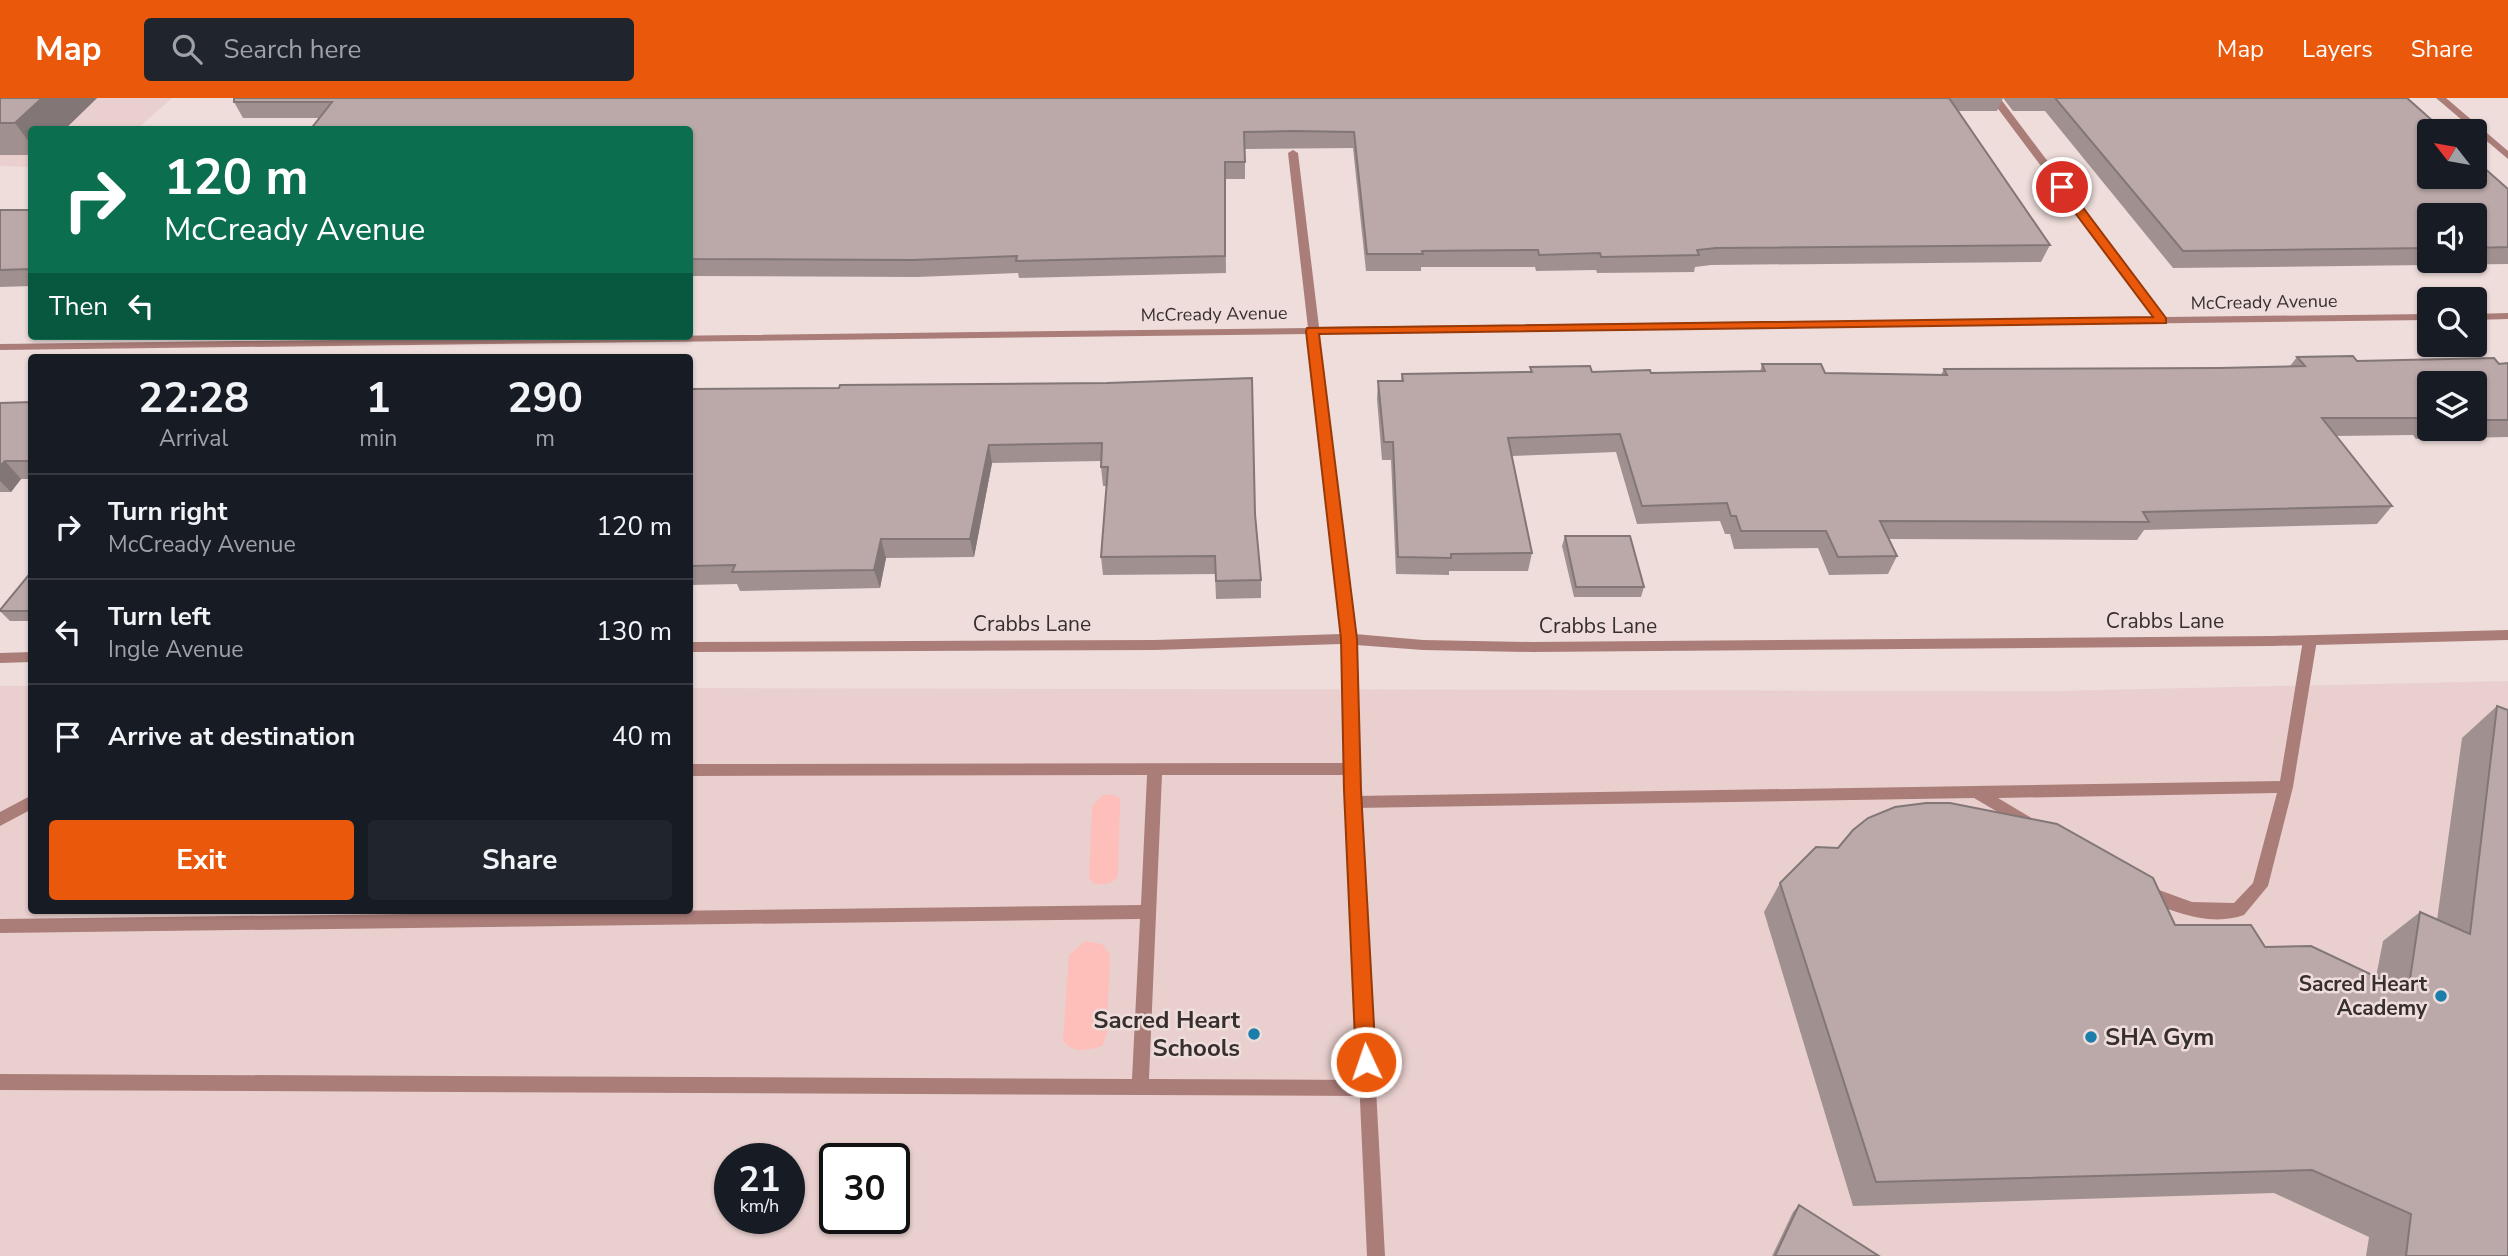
<!DOCTYPE html>
<style>
body{margin:0;font-family:"Nunito Sans",sans-serif;background:#20242c;color:#f1f3f6;height:100vh;display:flex;flex-direction:column;font-size:26px;white-space:nowrap}
*{box-sizing:border-box;margin:0}
p{font-size:23px;color:#9ea1a6}
.icon{flex:none;width:38px;height:38px;fill:none;stroke:currentColor;stroke-width:2;stroke-linecap:round;stroke-linejoin:round}
.map{position:relative;flex:1;overflow:hidden}
.side{position:absolute;left:28px;top:256px;width:665px;height:560px;display:flex;flex-direction:column;background:#171b24;border-radius:7px;box-shadow:0 2px 5px #0004}
.side>*{flex:none}
.top-card{position:absolute;left:28px;top:28px;width:665px;height:214px;border-radius:7px;box-shadow:0 2px 5px #0004;background:#0b6e4f;color:#fff;overflow:hidden}
.needle{width:46px;rotate:301deg}
.controls{position:absolute;left:2417px;top:21px;display:grid;gap:14px}
.controls a{display:grid;place-items:center;width:70px;height:70px;border-radius:7px;background:#171b24;box-shadow:0 2px 5px #0004;font-size:35px}
.speed{position:absolute;left:714px;top:1045px;display:flex;gap:14px;font-size:35px;font-weight:700;text-align:center}
.speed>*{display:grid;place-content:center;width:91px;height:91px;border-radius:50%;background:#171b24;box-shadow:0 2px 5px #0004;line-height:1}
.speed small{font-size:18px;font-weight:400}
.speed .limit{border:4px solid #111;border-radius:10px;background:#fff;color:#111}
.pin{position:absolute;display:grid;place-items:center;width:60px;height:60px;color:#fff;margin:-30px;border:4px solid #fff;border-radius:50%;box-shadow:0 2px 7px #0007}
.me{position:absolute;width:77px;margin:-38px;rotate:357deg;stroke-linejoin:round;filter:drop-shadow(0 0 5px #0008)}
.turn{display:flex;align-items:center;gap:24px;height:147px;padding:0 21px;font-size:32px}
.turn .icon{width:91px;height:91px;stroke-width:2.5}
.turn b{display:block;font-size:49px;line-height:60px}
.then{display:flex;align-items:center;height:66px;padding:0 21px;background:#0003;gap:14px;font-size:26px}
.eta{display:flex;justify-content:space-evenly;align-items:center;height:119px;text-align:center}
.eta b{font-size:42px;font-weight:700;line-height:49px}
.cta{display:flex;gap:14px;margin-top:auto;padding:14px 21px}
.cta a{flex:1;height:80px;border-radius:7px;background:#ea580c;color:#fff;font-size:28px;font-weight:700;line-height:80px;text-align:center}
.cta a+a{background:#20242c;color:#f1f3f6}
ul{padding:0;list-style:none}
li{display:flex;align-items:center;gap:21px;height:105px;padding:0 21px;border-top:2px solid #363941}
li div{flex:1}
li b{display:block;font-size:26px}
li em{font-style:normal}
header{display:flex;align-items:center;gap:42px;box-sizing:border-box;height:98px;padding:0 35px;background:#ea580c;color:#fff}
header strong{font-size:33px}
nav{display:flex;gap:38px;margin-inline-start:auto;font-size:24px}
.search{width:490px;height:63px;background:#20242c;display:flex;align-items:center;gap:18px;box-sizing:border-box;padding:0 24px;border-radius:7px;color:#9ea1a6;font-size:26px}
.map>svg:first-child{display:block}
.built{fill:#e9d0ce;fill-rule:evenodd}
.green{fill:#febeb9}
.lines{fill:none;stroke-linecap:round;stroke-linejoin:round}
.lane{fill:#ab7d79;fill-rule:evenodd}
.street{fill:#ab7d79;fill-rule:evenodd}
.wall{fill:#a09190;fill-rule:evenodd}
.shaded-wall{fill:#827676}
.building{fill:#baa9a8;stroke:#827676;stroke-width:2}
.route{fill:#ea580c;stroke:#983908;stroke-width:2}
.poi-dot{fill:#1b7da9;stroke:#eedddb;stroke-width:2.5}
.labels{text-anchor:middle;stroke-width:5;stroke-linejoin:round;paint-order:stroke}
.far-street-label{font-size:18px;fill:#362f2e;stroke:#eedddb}
.street-label{font-size:21px;fill:#362f2e;stroke:#eedddb}
.poi-label{font-size:21px;font-weight:bold;fill:#362f2e;stroke:#eedddb;text-anchor:end}
.near-poi-label{font-size:24px;font-weight:bold;fill:#362f2e;stroke:#eedddb;text-anchor:end}
</style>
<header>
<strong>Map</strong>
<div class="search"><svg class="icon" aria-label="search" viewBox="0 0 24 24"><circle cx="10" cy="10" r="6"/><path d="M15 15l6 6"/></svg>Search here</div>
<nav><a>Map</a><a>Layers</a><a>Share</a></nav>
</header>
<div class="map">
<svg width="2508" height="1158" viewBox="0 0 2508 1158">
<rect width="100%" height="100%" fill="#eedddb"/>
<path class="built" d="M0,0H172L137,31L32,32L31,69L0,68Z
M2508,583V1158H0V588H31L32,812H690V590L2055,593ZM730,1060H789V1120H730ZM835,1060H894V1120H835Z"/>
<path class="green" d="M1103,697H1114L1120,701L1118,779C1110,787 1104,787 1094,786L1089,780L1092,708Z
M1085,843L1102,846L1110,857L1107,935L1102,948C1087,952 1074,956 1063,943L1069,857Z"/>
<g class="lines">
<path class="lane" d="M2310,537L2317,542L2293,689L2268,788L2244,817C2211,829 2172,814 2142,800L2140,795L2142,790L2148,788L2192,804L2234,805L2253,785L2277,695L1998,700L2035,722L2038,727L2035,732L2030,733L1974,700L1354,710L1349,708L1346,704L1349,700L1354,698L2280,683L2303,542Z
M1352,665L1357,667L1359,671L1357,675L1352,677H1162L1149,981L1367,982L1373,984L1376,990L1373,996L1367,998L0,992V976L1132,981L1140,821L0,835V821L1141,807L1147,677L690,678V666Z
M32,697V711L0,728V714Z"/>
<path class="street" d="M1990,0H2000L2165,219L2429,216V222L1319,236L1355,536L1423,542L1532,544L2272,538L2508,532V542L2272,548L1532,554L1423,552L1356,547L1360,692L1385,1158H1367L1346,692L1342,546L1155,552L690,554V544L1155,542L1342,536L1308,236L0,252V246L1308,230L1288,55L1293,52L1298,55L1319,229L2154,219Z
M2436,0H2446L2508,53V61Z
M2508,215V221L2474,222V216Z
M32,554V564L0,565V555Z"/>
</g>
<path class="wall" d="M0,0H97L64,32H32V57H0Z
M234,0H2003L1997,13H1958L2050,147L2041,164L1711,167L1695,169L1694,174L1597,175L1596,172L1536,173L1535,169H1421V173H1366L1353,50L1245,51V81H1225L1226,175L1019,180L1018,175L917,179L690,178V32L319,20H243L234,4Z
M2003,0H2407L2508,91V166L2173,170L2045,13H2013ZM2429,117H2474V163H2429Z
M0,112H32V188L0,189Z
M2297,259L2357,263L2508,265V339L2416,341L2413,337L2336,338L2392,408L2377,426L2144,432L2137,442L1889,441L1897,458L1888,476L1829,477L1818,450L1734,451L1730,436H1725L1720,423L1637,426L1616,354L1512,358L1532,455L1528,473H1449V477L1396,476L1391,362H1382L1377,301L1378,283H1401L1402,276L1530,274V269L1592,274L1651,275L1760,274L1762,266L1825,275L1941,277L1944,271L2220,270L2290,268ZM2429,285H2474V331H2429Z
M1107,285L1255,416L1261,482V500L1216,501L1215,476L1103,477L1101,459L1107,388H1103L1101,369V363L992,365L974,459L886,460L880,490L740,493L737,486L690,487V291L839,290Z
M32,304V381H21L11,394H0V305Z
M1565,438L1644,489L1641,499H1574L1562,448Z
M32,473V523H10L0,513Z
M2497,608L2508,1158H2366L2369,1139L2274,1095L1853,1108L1764,814L1780,785L2175,827L2265,849L2376,879L2383,843L2420,814L2437,822L2462,640Z
M1799,1107L1879,1158H1772L1793,1114Z"/>
<path class="shaded-wall" d="M42,0H97L64,32H32V48L15,25Z
M989,347L992,365L974,459L970,441Z
M5,363L21,381L11,394L0,383V368Z
M881,441L886,460L880,490L874,472Z"/>
<path class="building" d="M0,0H42L15,25H0Z
M234,0H1949L2050,147L1716,150L1697,152L1699,157L1601,159L1600,155L1539,157L1538,152L1422,153L1423,156H1367L1354,34L1292,33L1244,34L1245,64H1225V158L1016,163L1017,158L913,162L690,161V32H310L332,4H234Z
M2055,0H2407L2444,33H2429V79H2474V61L2508,91V149L2474,150V117H2429V150L2183,153Z
M0,112H32V171L0,172Z
M2353,258L2357,263L2494,260L2499,266L2508,265V322H2474V285H2429V320H2322L2392,408L2143,414L2149,424L1880,423L1897,458L1838,459L1826,433H1741L1736,418H1731L1727,405L1642,408L1620,336L1508,340L1532,455L1451,456V460L1398,459L1393,344H1384L1378,283H1403L1402,276L1532,274L1530,269L1590,268L1592,274L1650,272L1651,275L1765,273L1762,266H1821L1825,275L1947,277L1944,271L2220,270L2305,268L2297,259Z
M1252,280L1255,416L1261,482L1216,483L1215,458L1101,459L1108,369H1101L1102,345L989,347L970,441H881L874,472L732,474L735,467L690,468V291L839,290L840,287L1107,285Z
M32,304V363H5L0,368V305Z
M1565,438H1630L1644,489H1576Z
M32,473V513H0V512Z
M2497,608L2508,612V1158H2406L2411,1116L2312,1072L1876,1084L1780,785L1816,749L1838,750L1853,732L1868,720L1895,709L1926,705H1950L2057,726L2153,780L2175,827H2251L2265,849L2311,848L2408,894L2420,814L2470,836Z
M1799,1107L1879,1158H1775Z"/>
<path class="route" d="M2058,87H2066L2166,220V225L1319,236L1357,541L1361,692L1376,964L1373,971L1366,973L1359,971L1356,964L1344,692L1341,541L1306,233L1307,230L2153,219L2058,92Z"/>
<g class="poi-dot">
<circle cx="2441" cy="898" r="7"/>
<circle cx="1254" cy="936" r="7"/>
<circle cx="2091" cy="939" r="7"/>
</g>
<g class="labels">
<g class="far-street-label">
<text transform="translate(2264 204) rotate(-1)" y="6">McCready Avenue</text>
<text transform="translate(1214 216) rotate(-1)" y="6">McCready Avenue</text>
</g>
<g class="street-label">
<text x="2165" y="530">Crabbs Lane</text>
<text x="1032" y="533">Crabbs Lane</text>
<text x="1598" y="535">Crabbs Lane</text>
</g>
<g class="poi-label">
<text x="2427" y="893">Sacred Heart<tspan x="2427" dy="24">Academy</tspan></text>
</g>
<g class="near-poi-label">
<text x="1240" y="930">Sacred Heart<tspan x="1240" dy="28">Schools</tspan></text>
<text x="2105" y="947" text-anchor="start">SHA Gym</text>
</g>
</g>
</svg>
<div class="controls">
<a><svg class="needle" viewBox="-14 -14 28 28"><path d="M0-13l5 13h-10z" fill="#e53935"/><path d="M0 13l5-13h-10z" fill="#9ea1a6"/></svg></a>
<a><svg class="icon" aria-label="sound" viewBox="0 0 24 24"><path d="M4 9h4l5-4v14l-5-4H4zM17 9q2 3 0 6"/></svg></a>
<a><svg class="icon" aria-label="search" viewBox="0 0 24 24"><circle cx="10" cy="10" r="6"/><path d="M15 15l6 6"/></svg></a>
<a><svg class="icon" aria-label="layers" viewBox="0 0 24 24"><path d="M12 4l9 5-9 5-9-5zM3 14l9 5 9-5"/></svg></a>
</div>
<div class="speed"><div>21<small>km/h</small></div><div class="limit">30</div></div>
<div class="pin" style="left:2062px;top:89px;background:#d93025"><svg class="icon" aria-label="arrive" viewBox="0 0 24 24"><path d="M6 21V4h12l-3 4 3 4H6"/></svg></div>
<svg class="me" style="left:1366px;top:964px" viewBox="-20 -20 40 40"><circle r="17" fill="#ea580c" stroke="#fff" stroke-width="3"/><path d="M0-11L8 9 0 5-8 9z" fill="#fff"/></svg>
<div class="top-card">
<div class="turn"><svg class="icon" aria-label="right" viewBox="0 0 24 24"><path d="M7 20v-9h11M14 6l5 5-5 5"/></svg><div><b>120 m</b>McCready Avenue</div></div>
<div class="then">Then<svg class="icon" aria-label="left" viewBox="0 0 24 24"><path d="M17 20v-9H6M10 6l-5 5 5 5"/></svg></div>
</div>
<section class="side">
<div class="eta">
<div><b>22:28</b><p>Arrival</p></div>
<div><b>1</b><p>min</p></div>
<div><b>290</b><p>m</p></div>
</div>
<ul>
<li><svg class="icon" aria-label="right" viewBox="0 0 24 24"><path d="M7 20v-9h11M14 6l5 5-5 5"/></svg><div><b>Turn right</b><p>McCready Avenue</p></div><em>120 m</em></li>
<li><svg class="icon" aria-label="left" viewBox="0 0 24 24"><path d="M17 20v-9H6M10 6l-5 5 5 5"/></svg><div><b>Turn left</b><p>Ingle Avenue</p></div><em>130 m</em></li>
<li><svg class="icon" aria-label="arrive" viewBox="0 0 24 24"><path d="M6 21V4h12l-3 4 3 4H6"/></svg><div><b>Arrive at destination</b></div><em>40 m</em></li>
</ul>
<div class="cta"><a>Exit</a><a>Share</a></div>
</section>
</div>
